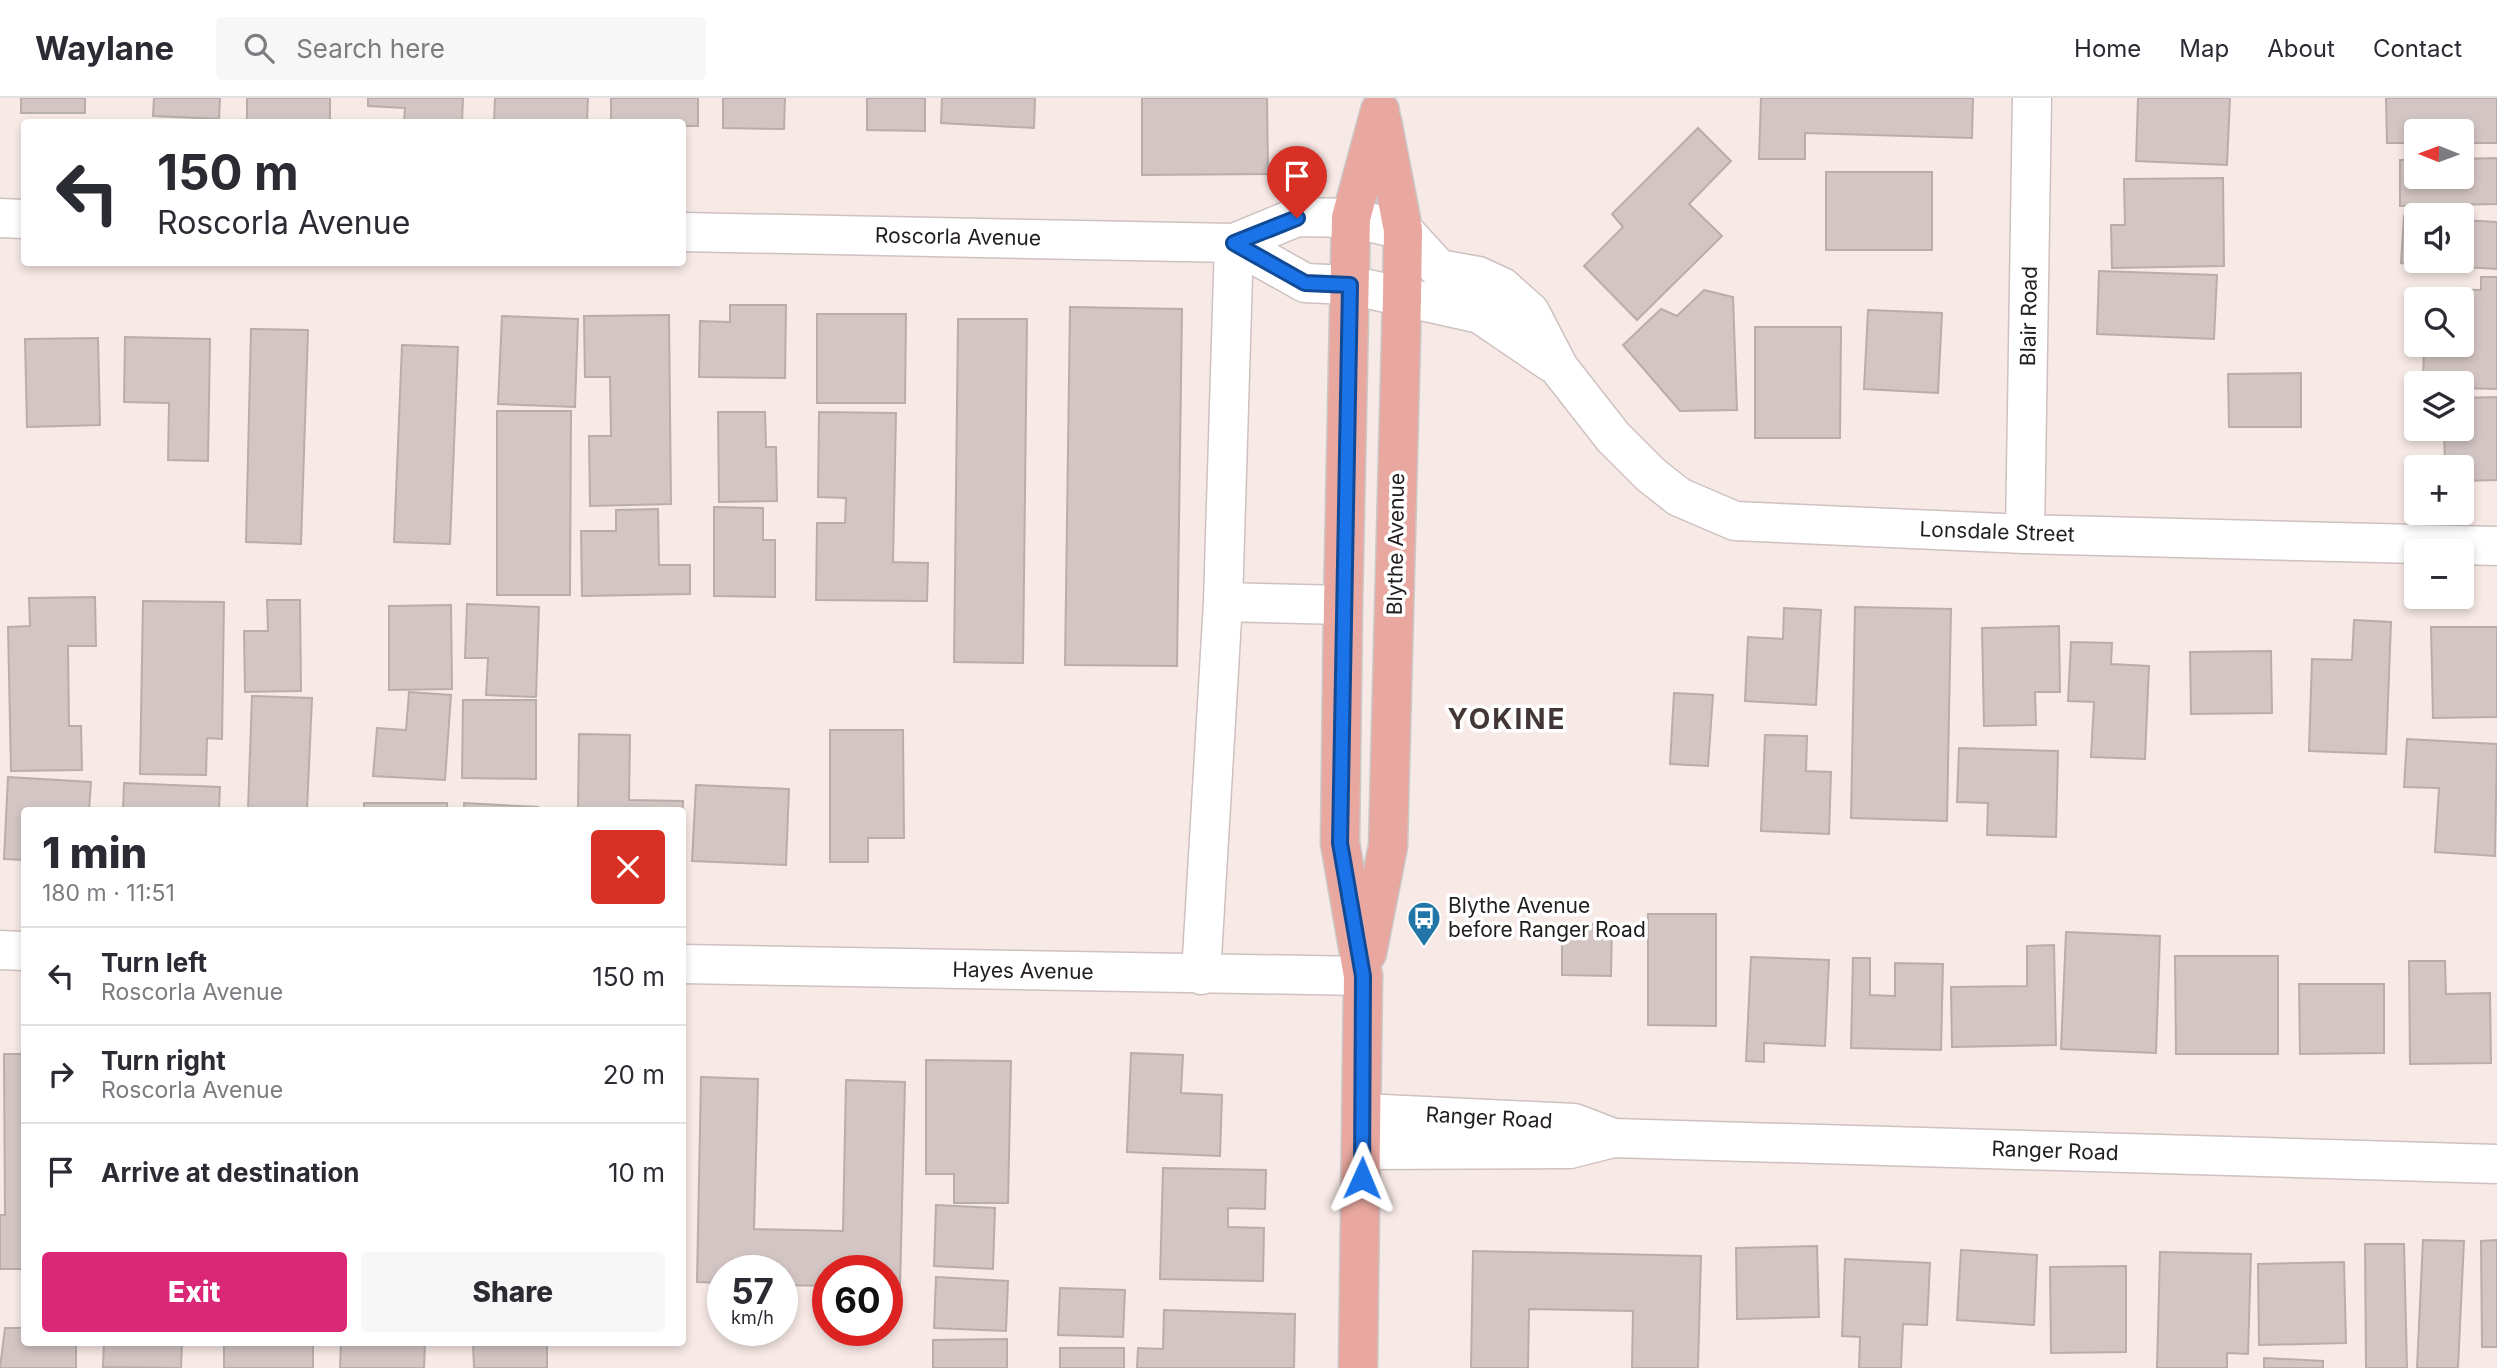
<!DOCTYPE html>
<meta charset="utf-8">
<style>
body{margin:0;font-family:Inter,sans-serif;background:#f7f7f7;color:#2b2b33;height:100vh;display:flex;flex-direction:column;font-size:26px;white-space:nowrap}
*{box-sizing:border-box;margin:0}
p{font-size:23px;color:#7c7c81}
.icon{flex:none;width:38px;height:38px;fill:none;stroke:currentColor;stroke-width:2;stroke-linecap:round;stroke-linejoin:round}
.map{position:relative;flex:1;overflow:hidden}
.side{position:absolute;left:21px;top:709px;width:665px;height:539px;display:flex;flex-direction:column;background:#fff;border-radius:7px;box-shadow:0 4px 10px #0003}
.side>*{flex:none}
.top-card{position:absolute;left:21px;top:21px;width:665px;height:147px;border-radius:7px;box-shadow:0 4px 10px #0003;background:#fff;color:#2b2b33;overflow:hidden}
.needle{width:46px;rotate:271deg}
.controls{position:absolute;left:2404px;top:21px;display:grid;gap:14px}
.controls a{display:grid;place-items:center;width:70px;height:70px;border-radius:7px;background:#fff;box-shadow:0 4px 10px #0003;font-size:35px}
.speed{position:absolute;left:707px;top:1157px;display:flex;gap:14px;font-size:35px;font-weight:700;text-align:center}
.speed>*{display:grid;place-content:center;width:91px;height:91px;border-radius:50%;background:#fff;box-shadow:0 4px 10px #0003;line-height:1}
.speed small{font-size:18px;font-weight:400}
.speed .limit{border:10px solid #d22;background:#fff;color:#111}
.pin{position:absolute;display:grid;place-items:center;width:60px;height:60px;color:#fff;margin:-72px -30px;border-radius:50% 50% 50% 0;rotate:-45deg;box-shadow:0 0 7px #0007}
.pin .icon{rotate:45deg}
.me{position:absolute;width:77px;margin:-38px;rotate:1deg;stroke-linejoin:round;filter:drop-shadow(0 0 5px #0008)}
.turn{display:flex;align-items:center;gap:24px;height:147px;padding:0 21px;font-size:32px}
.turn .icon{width:91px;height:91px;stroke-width:2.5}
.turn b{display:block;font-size:49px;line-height:60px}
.round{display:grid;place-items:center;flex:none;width:74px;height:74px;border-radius:7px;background:#f7f7f7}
.summary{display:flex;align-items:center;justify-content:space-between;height:119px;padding:0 21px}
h1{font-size:42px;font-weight:800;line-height:52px}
.primary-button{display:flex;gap:14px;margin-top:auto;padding:14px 21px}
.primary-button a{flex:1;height:80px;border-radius:7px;background:#db2777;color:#fff;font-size:28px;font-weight:800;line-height:80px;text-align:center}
.primary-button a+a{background:#f7f7f7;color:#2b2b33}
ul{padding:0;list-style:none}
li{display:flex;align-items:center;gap:21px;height:98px;padding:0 21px;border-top:2px solid #e1e1e2}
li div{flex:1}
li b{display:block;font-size:26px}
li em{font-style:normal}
header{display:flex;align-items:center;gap:42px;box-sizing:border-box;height:98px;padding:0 35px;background:#fff;border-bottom:2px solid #e1e1e2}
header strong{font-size:33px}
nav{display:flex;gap:38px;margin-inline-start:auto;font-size:24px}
.search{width:490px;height:63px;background:#f7f7f7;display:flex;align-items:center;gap:18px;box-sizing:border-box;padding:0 24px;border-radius:7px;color:#7c7c81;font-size:26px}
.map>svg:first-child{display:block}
.building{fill:#d3c5c3;stroke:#b9adaa;stroke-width:2}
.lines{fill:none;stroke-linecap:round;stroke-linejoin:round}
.minor-casing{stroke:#cec1bf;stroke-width:41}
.major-casing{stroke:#cac9c9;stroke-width:41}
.minor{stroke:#fff;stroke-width:38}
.major{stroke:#e8a79f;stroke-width:38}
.route-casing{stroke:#114b97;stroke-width:18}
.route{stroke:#1a73e8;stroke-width:12}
.labels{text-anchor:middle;stroke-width:7;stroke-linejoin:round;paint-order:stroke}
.street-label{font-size:21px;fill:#221e1d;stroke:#fff}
.poi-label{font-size:21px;fill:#221e1d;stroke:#fff;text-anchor:start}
.district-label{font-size:28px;font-weight:bold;letter-spacing:2px;fill:#423736;stroke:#fff}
</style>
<header>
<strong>Waylane</strong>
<div class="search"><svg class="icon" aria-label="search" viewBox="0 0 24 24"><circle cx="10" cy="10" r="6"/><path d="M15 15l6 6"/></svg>Search here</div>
<nav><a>Home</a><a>Map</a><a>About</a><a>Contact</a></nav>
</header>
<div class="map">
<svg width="2497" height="1270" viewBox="0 0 2497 1270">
<rect width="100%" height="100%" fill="#f7e9e6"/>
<path class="building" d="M21,0H85V15H21Z
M154,0H220L219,21L153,18Z
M247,0H330V24H247Z
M368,0H463L462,24H404L405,10L368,8Z
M495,0H588L587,24H494Z
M611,0H698V28H682V24H611Z
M723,0H785L784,31L723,30Z
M867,0H925V33L867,32Z
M942,0H1035L1034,30L941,25Z
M1142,0H1267L1268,76L1142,77Z
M1761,0H1973L1972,40L1805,35V61H1759Z
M2138,0H2230L2227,67L2136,63Z
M2386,0H2497V45H2462V33H2417V45H2387Z
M1698,30L1731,63L1689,106L1722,138L1637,222L1584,168L1623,129L1612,116Z
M2497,60V106L2400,108V62H2417V79H2462V61Z
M1826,74H1932V152H1826Z
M2223,80L2224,168L2112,170L2111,127H2125L2124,81Z
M2404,118L2417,119V163H2462V122L2497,124V171L2401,165Z
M2099,173L2217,177L2214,241L2097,236Z
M2481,179H2497V291L2462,290V285H2423L2424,247H2462V201H2426V191L2481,192Z
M1704,192L1733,199L1737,312L1680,313L1623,247L1661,211L1677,218Z
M730,207H786L785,280L699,279L700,223L730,224Z
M1070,209L1182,211L1177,568L1065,567Z
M1868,212L1942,215L1938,295L1864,291Z
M817,216H906L905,305H817Z
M669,217L671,406L590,408L589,338H611L610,279H585L584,218Z
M502,218L578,221L575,309L498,306Z
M958,221H1027L1023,565L954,564Z
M1755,229H1841L1840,340H1755Z
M251,231L308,232L301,446L246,444Z
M125,239L210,241L208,363L168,362L169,305L124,304Z
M98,240L100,327L27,329L25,241Z
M402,247L458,249L450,446L394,444Z
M2301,275V329H2229L2228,276Z
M2497,299V382L2462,383V369H2445L2444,331H2462V300Z
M497,313H571L570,497H497Z
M718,314H765L766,349H776L777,403L719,404Z
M819,314L896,315L893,464L928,465L927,503L816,502L817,425H845L846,400L818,399Z
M714,409L763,410V442H775V499L714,498Z
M658,411L659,467H690V496L582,498L581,433H616V412Z
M95,499L96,548H68L69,628H81L82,672L11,673L8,529L30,528L29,500Z
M267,502H300L301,593L245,594L244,533H268Z
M143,503L224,504L222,641L207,640L206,677L140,676Z
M467,506L539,509L536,599L486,597L488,560H465Z
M451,507L452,591L389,592V508Z
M1855,509L1951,511L1947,723L1851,720Z
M1784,510L1821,512L1816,607L1745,603L1748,539L1783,541Z
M2354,522L2391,524L2386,656L2309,653L2312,561L2352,562Z
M2059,528L2060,594H2035L2036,627L1984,628L1982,530Z
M2431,529H2497V619L2433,620Z
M2071,544L2112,545L2111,566L2149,568L2145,661L2091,659L2094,604L2068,603Z
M2271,553L2272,615L2191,616L2190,554Z
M409,594L451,597L445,682L373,678L377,630L406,632Z
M1674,595L1713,597L1708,668L1670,666Z
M252,598L312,600L307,712H248Z
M463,602H536V681L462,680Z
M830,632H903L904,740H868V764H830Z
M579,636L630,637L629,702L683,703L682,729V712H578Z
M1765,637L1807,638L1806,673L1831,674L1829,736L1761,733Z
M2407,641L2497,646L2495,758L2435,754L2439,690L2404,689Z
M1959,650L2058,653L2056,739L1987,737L1988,705L1957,704Z
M8,679L91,684L89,712H24V762L4,761Z
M124,685L220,689L219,712H123Z
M696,687L789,691L786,767L692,763Z
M364,705H447V712H364Z
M464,705L538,709V712H464Z
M1648,816H1716V928L1648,927Z
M1562,826H1612L1611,878L1562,877Z
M2066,834L2160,838L2156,955L2061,951Z
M2054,847L2056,947L1952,949L1951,889L2027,888V848Z
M2175,858H2278V956H2176Z
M1751,859L1829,862L1825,948L1764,945V964L1746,963Z
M1853,860H1870V897L1895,898V865L1943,866L1941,952L1851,950Z
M2409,863H2445L2446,896L2490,895L2491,965L2410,966Z
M2299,886H2384V955L2300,956Z
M1131,955L1183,957L1181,995L1222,997L1220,1058L1127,1054Z
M4,956H24V1171H0V1117H5Z
M926,962L1011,963L1008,1105H954V1076H926Z
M701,979L758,981L754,1131L843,1133L846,982L905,984L900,1190L887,1189V1172H828V1188L782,1187V1172H723V1185L697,1184Z
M1163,1070L1266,1072L1265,1111L1228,1110V1129L1264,1130L1263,1183L1160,1181Z
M936,1107L995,1110L993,1171L934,1168Z
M2423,1142L2464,1143L2458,1270H2417Z
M2497,1142V1249H2482L2481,1143Z
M2365,1146H2404L2407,1270H2366Z
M1817,1148L1819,1219L1737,1221L1736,1150Z
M1961,1152L2037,1157L2034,1227L1957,1222Z
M1473,1153L1701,1158L1698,1270H1632L1633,1213L1529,1211L1528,1270H1471Z
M2160,1154L2251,1156L2248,1256L2227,1255V1270H2157Z
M1845,1161L1930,1165L1927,1227L1903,1226L1901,1270H1859L1860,1239L1842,1238Z
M2344,1164L2346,1245L2259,1247L2258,1166Z
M2126,1168V1254L2051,1255L2050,1169Z
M936,1179L1008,1183L1006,1233L934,1230Z
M1060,1190L1125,1192L1123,1239L1058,1237Z
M1164,1212L1295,1216L1294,1270H1137L1138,1250L1163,1251Z
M5,1230H24V1244H76V1270H0Z
M1007,1241V1270H933V1242Z
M104,1244H182L181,1270L103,1269Z
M341,1244H425L424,1270H340Z
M473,1244H547V1270H474Z
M224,1245H313V1270H224Z
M1060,1250H1124V1270H1060Z
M2264,1260L2323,1263V1270H2264Z"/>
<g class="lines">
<defs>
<path id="minor" d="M0,120L24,121
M682,134L1234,145L1297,119L1351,120L1403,132L1439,171L1478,178L1502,189L1530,214L1559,270L1613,339L1651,377L1679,399L1735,423L2025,436L2497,448
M1234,145L1305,185L1350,187L1480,216L1552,265
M2025,436L2032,0
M1223,504L1343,507
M0,852L24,853
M682,866L1363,878
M1201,877L1223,504L1234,145
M1362,1015L1574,1025L1613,1040
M1362,1052L1570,1051L1613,1040L2497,1066"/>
<path id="major" d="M1367,855L1388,748L1402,200L1403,132L1382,23
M1358,1270L1363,878L1340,745L1343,507L1351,120L1380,13"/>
</defs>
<use href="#minor" class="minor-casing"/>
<use href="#major" class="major-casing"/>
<use href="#minor" class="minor"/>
<use href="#major" class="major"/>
</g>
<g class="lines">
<defs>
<path id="route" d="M1297,120L1234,145L1305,185L1350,187L1340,745L1363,878L1362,1080"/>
</defs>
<use href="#route" class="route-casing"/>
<use href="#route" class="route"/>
</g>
<defs>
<symbol id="bus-pin" viewBox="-11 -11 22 30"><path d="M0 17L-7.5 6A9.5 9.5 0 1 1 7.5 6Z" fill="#2276a7" stroke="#fff"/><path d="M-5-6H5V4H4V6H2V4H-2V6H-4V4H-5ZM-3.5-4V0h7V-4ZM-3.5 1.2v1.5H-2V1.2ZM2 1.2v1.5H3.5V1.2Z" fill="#fff"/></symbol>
</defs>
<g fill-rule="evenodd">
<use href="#bus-pin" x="1405" y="801" width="38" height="52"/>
</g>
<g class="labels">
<g class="street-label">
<text transform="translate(958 139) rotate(1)" y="7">Roscorla Avenue</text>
<text transform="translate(2029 218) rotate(-89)" y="7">Blair Road</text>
<text transform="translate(1997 434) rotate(2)" y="7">Lonsdale Street</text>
<text transform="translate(1396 446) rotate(-89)" y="7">Blythe Avenue</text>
<text transform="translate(1023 873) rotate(1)" y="7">Hayes Avenue</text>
<text transform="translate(1489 1020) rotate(3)" y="7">Ranger Road</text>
<text transform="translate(2055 1053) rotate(2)" y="7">Ranger Road</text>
</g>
<g class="poi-label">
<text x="1448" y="815">Blythe Avenue<tspan x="1448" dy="24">before Ranger Road</tspan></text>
</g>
<g class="district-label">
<text x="1507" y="631">YOKINE</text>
</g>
</g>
</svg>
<div class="controls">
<a><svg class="needle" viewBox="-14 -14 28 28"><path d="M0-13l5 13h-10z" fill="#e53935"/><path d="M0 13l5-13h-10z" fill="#7c7c81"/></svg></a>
<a><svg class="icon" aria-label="sound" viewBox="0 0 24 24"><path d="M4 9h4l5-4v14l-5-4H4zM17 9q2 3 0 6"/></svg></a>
<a><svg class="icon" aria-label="search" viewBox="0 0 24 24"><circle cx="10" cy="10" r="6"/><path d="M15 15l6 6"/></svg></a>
<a><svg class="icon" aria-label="layers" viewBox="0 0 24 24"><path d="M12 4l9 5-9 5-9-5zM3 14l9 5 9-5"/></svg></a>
<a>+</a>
<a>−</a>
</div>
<div class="speed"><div>57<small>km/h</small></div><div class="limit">60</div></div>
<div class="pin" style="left:1297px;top:120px;background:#d93025"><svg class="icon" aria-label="arrive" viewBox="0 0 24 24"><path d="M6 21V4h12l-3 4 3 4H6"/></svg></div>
<svg class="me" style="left:1362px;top:1080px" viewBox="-20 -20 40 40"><path d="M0-17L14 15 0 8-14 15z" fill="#1a73e8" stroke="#fff" stroke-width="4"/></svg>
<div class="top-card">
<div class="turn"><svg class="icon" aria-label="left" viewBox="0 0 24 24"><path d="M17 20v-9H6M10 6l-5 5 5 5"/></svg><div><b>150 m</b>Roscorla Avenue</div></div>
</div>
<section class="side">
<div class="summary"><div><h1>1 min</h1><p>180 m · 11:51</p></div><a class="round" style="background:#d93025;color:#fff"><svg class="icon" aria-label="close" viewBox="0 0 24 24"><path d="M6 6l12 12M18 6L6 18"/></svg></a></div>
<ul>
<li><svg class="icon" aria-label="left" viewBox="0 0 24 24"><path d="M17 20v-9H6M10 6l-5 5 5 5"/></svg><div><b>Turn left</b><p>Roscorla Avenue</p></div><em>150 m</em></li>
<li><svg class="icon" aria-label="right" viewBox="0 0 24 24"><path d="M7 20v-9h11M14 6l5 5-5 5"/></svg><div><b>Turn right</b><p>Roscorla Avenue</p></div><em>20 m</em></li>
<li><svg class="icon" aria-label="arrive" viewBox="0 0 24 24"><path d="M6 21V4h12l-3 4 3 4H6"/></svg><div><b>Arrive at destination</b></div><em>10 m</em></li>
</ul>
<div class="primary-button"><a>Exit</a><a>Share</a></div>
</section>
</div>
